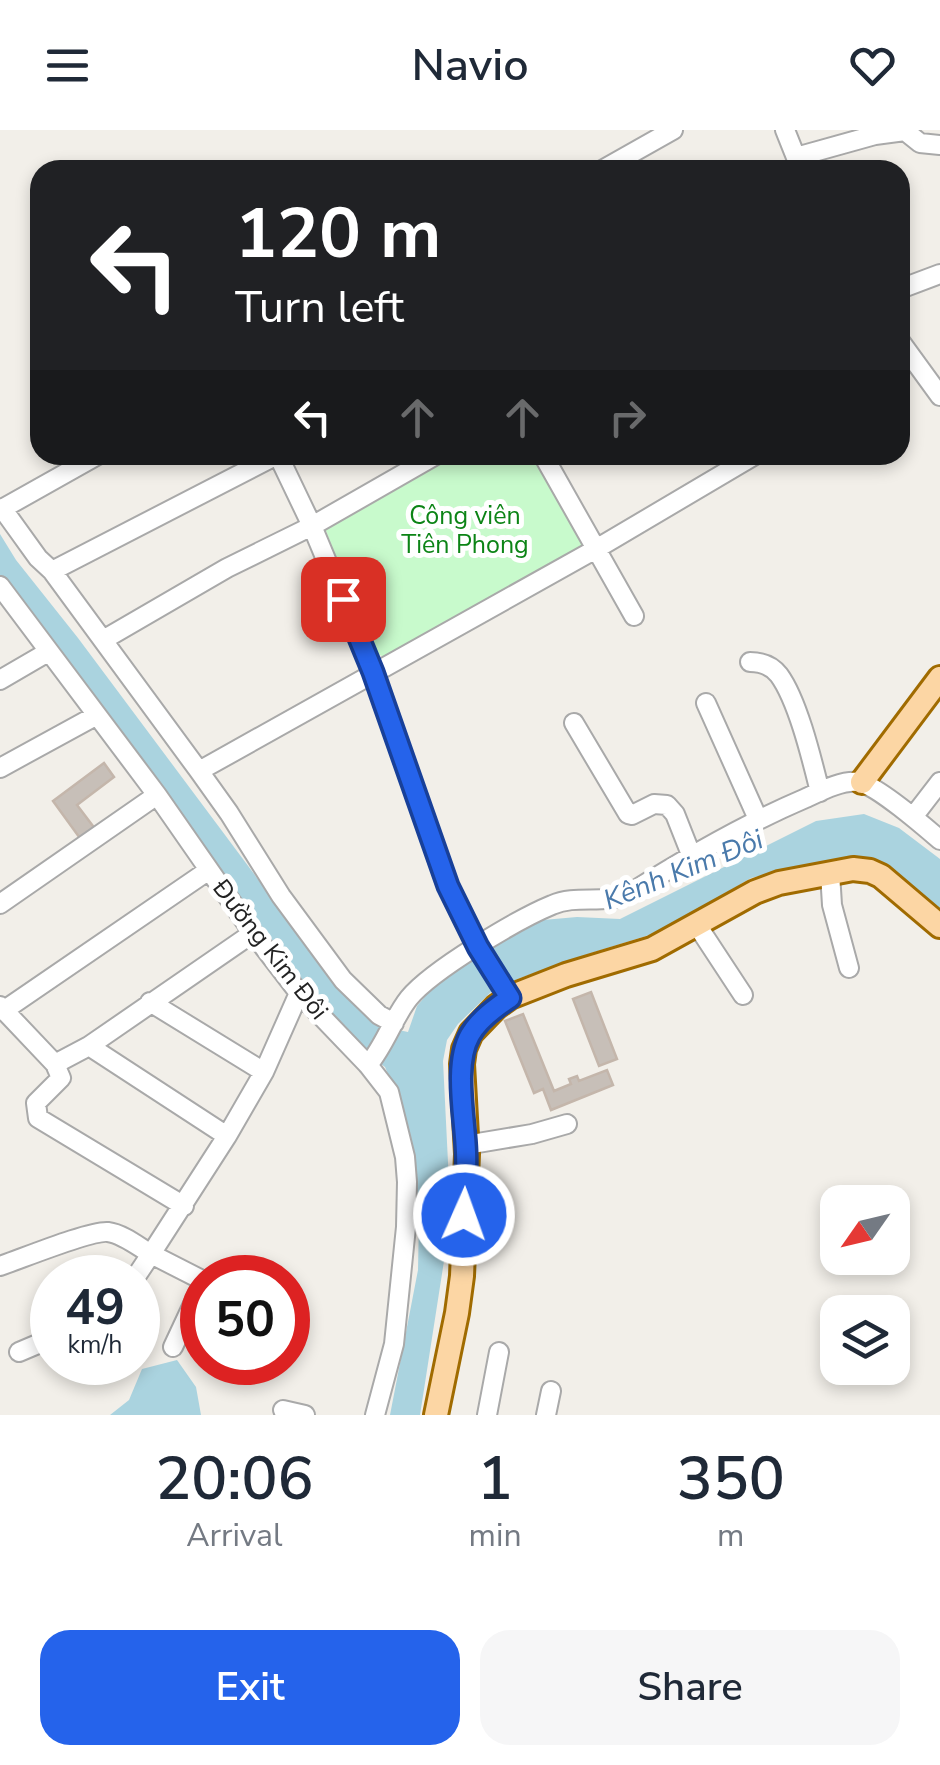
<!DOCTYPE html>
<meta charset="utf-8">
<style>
body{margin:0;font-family:"Nunito Sans",sans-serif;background:#f6f6f7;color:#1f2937;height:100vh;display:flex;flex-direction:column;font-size:38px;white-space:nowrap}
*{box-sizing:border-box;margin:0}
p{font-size:32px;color:#747a83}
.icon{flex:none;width:55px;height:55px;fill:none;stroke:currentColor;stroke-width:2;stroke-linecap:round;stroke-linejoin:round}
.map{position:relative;height:1285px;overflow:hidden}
.details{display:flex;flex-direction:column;background:#fff;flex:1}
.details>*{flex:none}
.top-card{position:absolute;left:30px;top:30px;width:880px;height:305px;border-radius:30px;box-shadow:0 5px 15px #0003;background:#202124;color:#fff;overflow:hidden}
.needle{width:65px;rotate:236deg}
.buttons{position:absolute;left:820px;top:1055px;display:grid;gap:20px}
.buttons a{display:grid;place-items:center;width:90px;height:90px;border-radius:20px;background:#fff;box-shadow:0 5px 15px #0003;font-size:50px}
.speed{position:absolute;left:30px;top:1125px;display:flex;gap:20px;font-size:50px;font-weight:700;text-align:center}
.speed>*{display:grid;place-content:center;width:130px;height:130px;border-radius:50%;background:#fff;box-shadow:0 5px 15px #0003;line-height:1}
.speed small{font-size:25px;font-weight:400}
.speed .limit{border:15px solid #d22;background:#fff;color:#111}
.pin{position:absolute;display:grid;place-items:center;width:85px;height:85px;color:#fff;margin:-42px;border-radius:20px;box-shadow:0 5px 15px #0006}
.me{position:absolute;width:110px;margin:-55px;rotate:2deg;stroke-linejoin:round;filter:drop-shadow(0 0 8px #0008)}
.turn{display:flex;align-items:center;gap:35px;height:210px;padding:0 40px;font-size:45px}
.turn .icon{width:130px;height:130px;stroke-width:2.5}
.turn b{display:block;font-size:70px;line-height:85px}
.lanes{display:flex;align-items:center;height:95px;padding:0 40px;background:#0003;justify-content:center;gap:50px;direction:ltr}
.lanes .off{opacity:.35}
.eta{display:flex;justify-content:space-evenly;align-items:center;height:170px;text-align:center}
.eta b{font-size:60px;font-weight:600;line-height:70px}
.button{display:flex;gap:20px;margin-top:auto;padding:20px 40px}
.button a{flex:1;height:115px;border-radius:30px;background:#2563eb;color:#fff;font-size:40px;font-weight:600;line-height:115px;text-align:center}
.button a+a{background:#f6f6f7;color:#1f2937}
header{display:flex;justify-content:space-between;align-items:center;height:130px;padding:0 40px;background:#fff;font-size:45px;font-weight:600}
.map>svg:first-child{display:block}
.park{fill:#c8facc}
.water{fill:#aad3df}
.building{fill:#c7bfb8;stroke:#c4b6ab;stroke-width:2.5}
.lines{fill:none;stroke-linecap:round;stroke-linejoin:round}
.minor-casing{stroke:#a9a9a9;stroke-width:22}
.major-casing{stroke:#a06b00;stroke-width:28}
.minor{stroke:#fff;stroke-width:18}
.major{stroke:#fcd6a4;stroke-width:22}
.route-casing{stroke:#184099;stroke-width:25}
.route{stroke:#2563eb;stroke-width:18}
.labels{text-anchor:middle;stroke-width:10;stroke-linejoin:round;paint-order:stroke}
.park-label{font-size:25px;fill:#0c8416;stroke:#fff}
.street-label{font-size:25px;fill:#222;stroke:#fff}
.water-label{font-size:28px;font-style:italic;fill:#4a7aab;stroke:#fff}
</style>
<header><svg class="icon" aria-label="menu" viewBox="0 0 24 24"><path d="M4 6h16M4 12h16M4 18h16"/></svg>Navio<svg class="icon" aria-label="heart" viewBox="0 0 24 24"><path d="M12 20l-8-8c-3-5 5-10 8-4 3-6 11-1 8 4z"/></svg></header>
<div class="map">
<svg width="940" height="1285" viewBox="0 0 940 1285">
<rect width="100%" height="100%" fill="#f2efe9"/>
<path class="park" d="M445,325H537L585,415L582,420L384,527L374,522L371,516L324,396Z"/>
<path class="water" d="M0,404L16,430L78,508L319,831L384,897L408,902L417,876L440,849L497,813L543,790L577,787L620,789L816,691L864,684L899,698L940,729V784L880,735L863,728L787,739L751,748L659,802L588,824L520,848L492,861L458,894L447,910L443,931L450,1073L444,1131L420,1285H390L418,1140L419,1089L416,1047L401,975L385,937L362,920L308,860L0,448Z
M177,1230L196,1257L201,1285H110L129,1270L142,1239Z"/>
<path class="building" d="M104,633L114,647L77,675L96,700L82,711L53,671Z
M591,862L617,929L599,936L573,869Z
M523,884L554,961L571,954L569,949L577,946L579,951L607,940L613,955L551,980L543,959L534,963L505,891Z"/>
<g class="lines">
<defs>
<path id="minor" d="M785,0L801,40
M875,5L905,1L920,13L940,15
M796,27L875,5L874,0
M602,40L673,0
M900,159L940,144
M900,211L940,266
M278,325L312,396L373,542L448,756L478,817L510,867
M543,325L634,486
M2,378L38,428L52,441L199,641L229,683L281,766L343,850L379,885L394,893
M0,380L98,325
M52,441L277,325
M0,456L157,665L253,803L299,863L368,935L389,962L405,1027L407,1052L406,1097L394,1214L375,1285
M103,510L227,438L312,396L436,325
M750,532C761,532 772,536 779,545C798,571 812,630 820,662
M0,550L48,522
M706,573L758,689
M574,593L628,684L632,685L654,674L667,675L675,684L692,727
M0,638L97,585
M199,641L596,419L755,325
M913,687L940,652
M830,743L832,775L849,838
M0,774L157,665
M697,795L743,865
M150,872L264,942
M0,876L55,934L61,948L36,973L38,988L184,1076
M3,881L209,740
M89,916L227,1006
M55,934L89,916L253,803
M368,935C385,915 393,888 409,868C432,840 518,789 552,775C577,764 603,775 629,764C686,728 745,694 806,668C821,661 842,650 858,652C875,654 925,697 940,710
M466,1015L532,1004L567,994
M0,1136C21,1129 91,1100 108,1102C123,1104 139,1117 151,1124L135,1148
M202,1150L151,1124L227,1006L264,942L299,863
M173,1217L202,1155
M19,1222L52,1208
M283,1280L305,1285
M487,1285L499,1222
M546,1285L551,1261"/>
<path id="major" d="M862,652L940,548
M436,1285L457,1183L462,1146L467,1024L462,934L464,919L471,903L496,877L510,867L566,845L652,819L755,762L779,753L853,739L870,741L881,746L940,796"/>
</defs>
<use href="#minor" class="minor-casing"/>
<use href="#major" class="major-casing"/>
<use href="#minor" class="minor"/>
<use href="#major" class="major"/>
</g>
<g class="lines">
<defs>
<path id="route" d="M343,469L373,542L448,756L478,817L510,868C496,877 479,889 470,905C453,935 465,988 466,1022C467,1043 465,1064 464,1085"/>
</defs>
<use href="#route" class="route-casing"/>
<use href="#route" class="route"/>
</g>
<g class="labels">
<g class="park-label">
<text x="465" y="394">Công viên<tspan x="465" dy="29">Tiên Phong</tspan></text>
</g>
<g class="street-label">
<text transform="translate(271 819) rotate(52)" y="9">Đường Kim Đôi</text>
</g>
<g class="water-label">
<text transform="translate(683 739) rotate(-22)" y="10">Kênh Kim Đôi</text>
</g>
</g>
</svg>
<div class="buttons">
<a><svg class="needle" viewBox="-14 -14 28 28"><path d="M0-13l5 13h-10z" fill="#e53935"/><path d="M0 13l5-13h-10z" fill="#747a83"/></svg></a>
<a><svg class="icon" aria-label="layers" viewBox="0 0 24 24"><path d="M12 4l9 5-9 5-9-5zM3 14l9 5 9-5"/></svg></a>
</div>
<div class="speed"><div>49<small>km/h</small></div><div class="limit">50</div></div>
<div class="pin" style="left:343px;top:469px;background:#d93025"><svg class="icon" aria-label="arrive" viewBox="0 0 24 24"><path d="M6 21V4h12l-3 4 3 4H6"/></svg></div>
<svg class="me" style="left:464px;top:1085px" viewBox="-20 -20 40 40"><circle r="17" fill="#2563eb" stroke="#fff" stroke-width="3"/><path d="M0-11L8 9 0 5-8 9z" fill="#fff"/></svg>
<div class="top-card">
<div class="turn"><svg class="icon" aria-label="left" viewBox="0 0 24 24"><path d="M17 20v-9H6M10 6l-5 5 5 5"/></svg><div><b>120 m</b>Turn left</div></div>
<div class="lanes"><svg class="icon" aria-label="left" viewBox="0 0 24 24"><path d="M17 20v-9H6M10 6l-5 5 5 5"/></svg><svg class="icon off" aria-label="ahead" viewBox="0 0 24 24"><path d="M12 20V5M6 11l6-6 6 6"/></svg><svg class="icon off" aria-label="ahead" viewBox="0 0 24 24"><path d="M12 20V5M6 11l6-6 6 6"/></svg><svg class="icon off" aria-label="right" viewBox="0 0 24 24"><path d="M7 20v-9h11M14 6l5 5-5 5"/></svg></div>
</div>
</div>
<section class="details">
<div class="eta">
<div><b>20:06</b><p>Arrival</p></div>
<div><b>1</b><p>min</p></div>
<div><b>350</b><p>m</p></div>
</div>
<div class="button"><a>Exit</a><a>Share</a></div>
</section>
